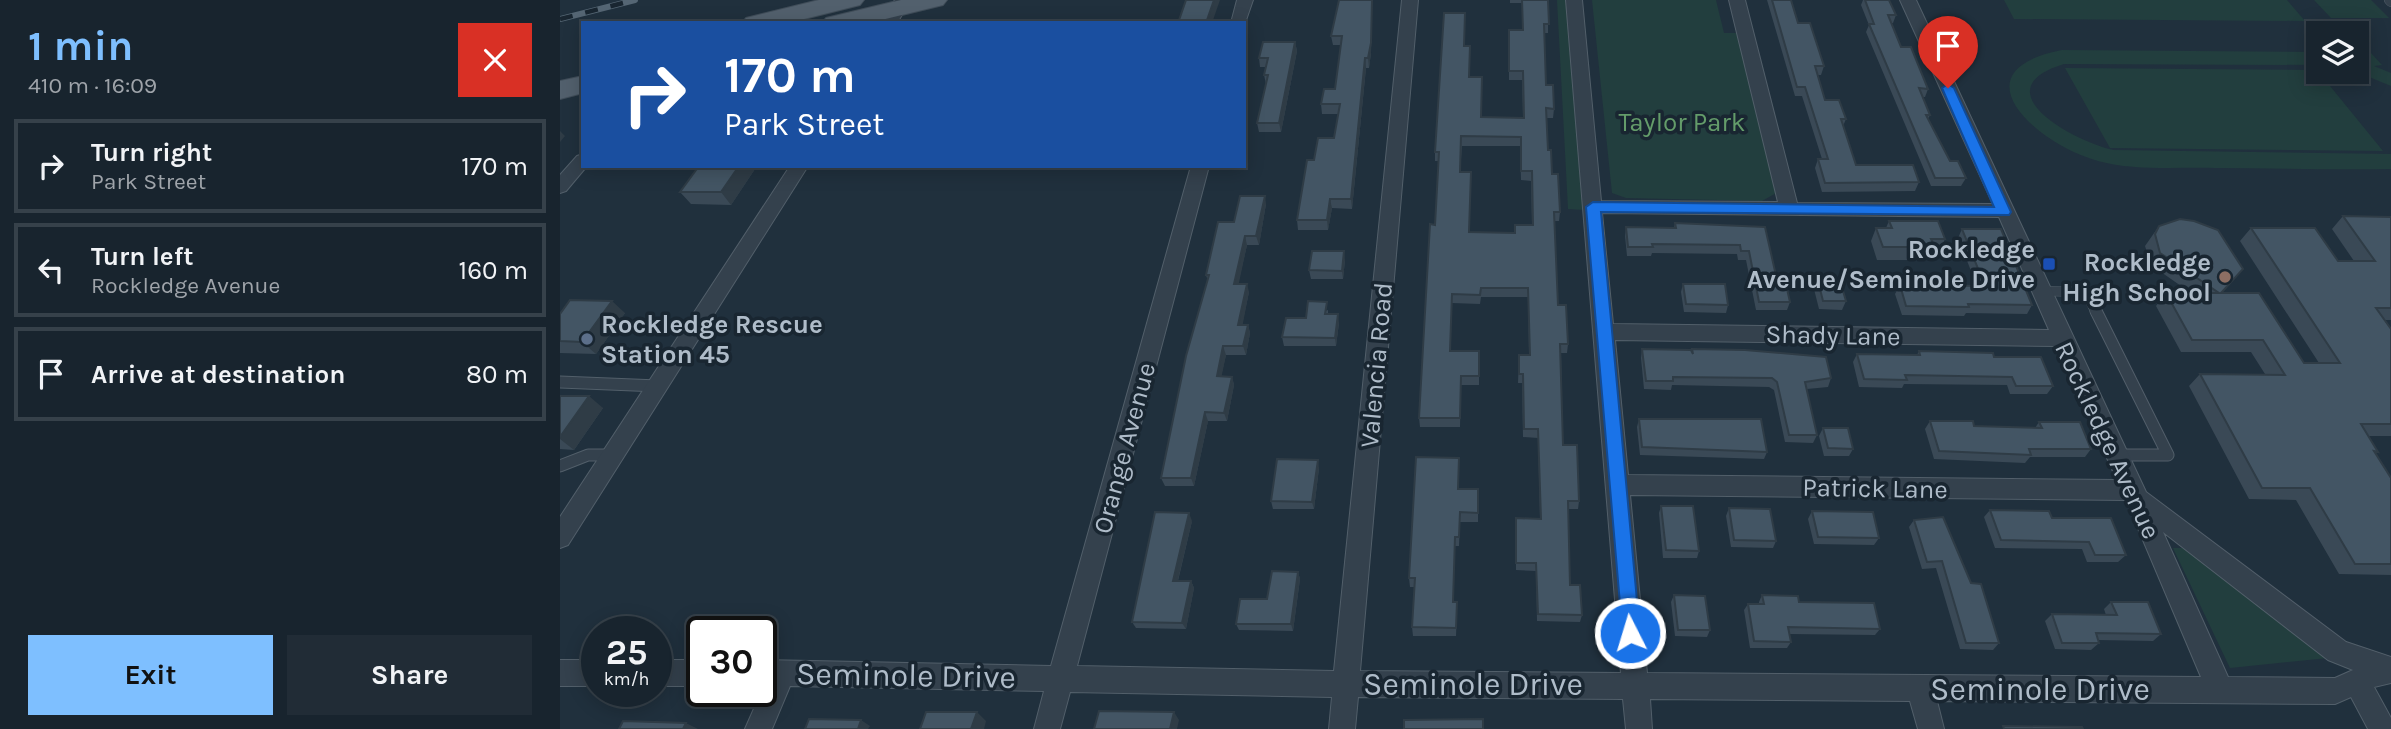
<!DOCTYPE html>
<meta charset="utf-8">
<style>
body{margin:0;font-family:Karla,sans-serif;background:#212c36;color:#f1f3f6;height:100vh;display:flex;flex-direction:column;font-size:26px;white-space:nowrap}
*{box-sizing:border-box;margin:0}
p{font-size:23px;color:#9fa4aa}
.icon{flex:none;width:38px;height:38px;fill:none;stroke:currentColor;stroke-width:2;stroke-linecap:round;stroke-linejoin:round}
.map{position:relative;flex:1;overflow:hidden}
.sheet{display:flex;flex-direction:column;background:#18242e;width:560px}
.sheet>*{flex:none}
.guide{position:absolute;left:21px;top:21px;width:665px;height:147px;border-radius:0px;box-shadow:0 4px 18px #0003,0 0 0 2px #36414a;background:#1a4fa0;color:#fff;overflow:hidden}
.buttons{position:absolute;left:1746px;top:21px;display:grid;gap:14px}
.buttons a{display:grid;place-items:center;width:63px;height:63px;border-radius:0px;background:#18242e;box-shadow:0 4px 18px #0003,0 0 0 2px #36414a;font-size:35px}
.speed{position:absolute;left:21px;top:616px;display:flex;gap:14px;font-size:35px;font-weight:700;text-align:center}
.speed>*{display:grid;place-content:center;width:91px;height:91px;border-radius:50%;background:#18242e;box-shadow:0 4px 18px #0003,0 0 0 2px #36414a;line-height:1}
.speed small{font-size:18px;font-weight:400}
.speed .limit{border:4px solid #111;border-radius:10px;background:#fff;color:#111}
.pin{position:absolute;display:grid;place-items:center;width:60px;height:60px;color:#fff;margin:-72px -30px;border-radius:50% 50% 50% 0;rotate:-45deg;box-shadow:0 0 7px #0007}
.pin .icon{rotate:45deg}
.me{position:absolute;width:77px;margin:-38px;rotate:355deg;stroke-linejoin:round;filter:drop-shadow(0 0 5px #0008)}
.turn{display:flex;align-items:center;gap:24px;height:147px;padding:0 28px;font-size:32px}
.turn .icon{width:91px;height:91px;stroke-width:2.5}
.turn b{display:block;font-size:49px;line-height:60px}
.round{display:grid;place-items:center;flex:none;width:74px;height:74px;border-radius:0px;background:#212c36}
.head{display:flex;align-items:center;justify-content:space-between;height:119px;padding:0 28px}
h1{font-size:42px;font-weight:700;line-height:52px;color:#7ebfff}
.action{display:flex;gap:14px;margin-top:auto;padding:14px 28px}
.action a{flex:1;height:80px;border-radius:0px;background:#7ebfff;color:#111;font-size:28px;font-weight:700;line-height:80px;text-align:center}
.action a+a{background:#212c36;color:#f1f3f6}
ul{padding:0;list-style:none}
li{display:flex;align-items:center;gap:21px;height:94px;margin:0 14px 10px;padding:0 14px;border:4px solid #36414a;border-radius:0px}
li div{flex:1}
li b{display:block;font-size:26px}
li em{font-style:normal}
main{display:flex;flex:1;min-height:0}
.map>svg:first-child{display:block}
.green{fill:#223e3e}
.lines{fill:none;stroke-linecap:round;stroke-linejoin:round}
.service-far1-casing{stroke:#525f6a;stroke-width:10}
.service-casing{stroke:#525f6a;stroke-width:13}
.minor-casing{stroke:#525f6a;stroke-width:2}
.primary-casing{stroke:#404d59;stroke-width:2}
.service-far1{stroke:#34414d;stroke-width:9}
.service{stroke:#34414d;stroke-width:11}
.minor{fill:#34414d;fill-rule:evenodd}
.primary{fill:#52606d;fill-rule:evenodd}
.rail-casing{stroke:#556674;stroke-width:6}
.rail{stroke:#192631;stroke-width:4.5;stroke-dasharray:13;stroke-linecap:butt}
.wall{fill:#3a4956;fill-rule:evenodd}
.shaded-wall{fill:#2f3c46}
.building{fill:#435564;stroke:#2f3c46;stroke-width:2;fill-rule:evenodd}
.route{fill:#1a73e8;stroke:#114b97;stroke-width:2}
.transit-dot{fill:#1a4fb4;stroke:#192631;stroke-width:2.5}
.education-dot{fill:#8d6e63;stroke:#192631;stroke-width:2.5}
.service-dot{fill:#5c6f8a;stroke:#192631;stroke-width:2.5}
.labels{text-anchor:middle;stroke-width:7;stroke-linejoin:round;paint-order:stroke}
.park-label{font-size:26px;fill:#649c6a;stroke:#192631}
.poi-label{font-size:26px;font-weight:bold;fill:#afbcc9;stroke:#192631;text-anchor:end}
.street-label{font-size:26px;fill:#afbcc9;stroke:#192631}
.near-street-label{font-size:32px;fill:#afbcc9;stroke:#192631}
</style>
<main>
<section class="sheet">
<div class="head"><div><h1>1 min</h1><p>410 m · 16:09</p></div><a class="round" style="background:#d93025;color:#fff"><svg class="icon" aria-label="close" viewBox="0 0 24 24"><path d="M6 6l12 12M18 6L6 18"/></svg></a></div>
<ul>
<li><svg class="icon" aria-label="right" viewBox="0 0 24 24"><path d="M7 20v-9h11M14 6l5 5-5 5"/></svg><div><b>Turn right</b><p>Park Street</p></div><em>170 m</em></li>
<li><svg class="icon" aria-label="left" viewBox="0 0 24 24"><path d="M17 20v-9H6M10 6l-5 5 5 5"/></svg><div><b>Turn left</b><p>Rockledge Avenue</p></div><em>160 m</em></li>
<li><svg class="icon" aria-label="arrive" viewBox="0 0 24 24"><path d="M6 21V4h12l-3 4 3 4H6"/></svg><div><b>Arrive at destination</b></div><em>80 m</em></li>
</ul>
<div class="action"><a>Exit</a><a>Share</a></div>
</section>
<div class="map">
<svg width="1831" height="729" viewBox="0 0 1831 729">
<rect width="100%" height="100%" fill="#20303d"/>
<path class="green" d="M997,0H1006L1024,210L1008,209Z
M1032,0H1156L1164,33H1178L1218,192L1202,201L1066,198L1052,193Z
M1444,0H1727L1745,21L1454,19Z
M1754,0H1811L1829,18H1771Z
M1502,50L1759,52V65L1504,64C1419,90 1515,142 1554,150L1831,154V169C1772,170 1713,168 1655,168C1616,167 1575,171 1538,161C1478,145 1393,71 1502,50Z
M1797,52L1811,53L1822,65L1814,66L1831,73V86L1797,72Z
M1505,68L1757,70L1823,151L1550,148Z
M1613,548H1623L1764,651L1768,658L1670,668Z"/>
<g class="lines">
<defs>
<path id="service-far1" d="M1829,0L1831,2
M1480,291L1526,292L1536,313"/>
<path id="service" d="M1536,311L1608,455H1557
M0,382L98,386
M0,466L28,455H53"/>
<path id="minor" d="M335,0H351L337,23H321Z
M677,0H693L684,26V23H671Z
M842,0H858L800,671L1061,673L1006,0H1022L1041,201L1218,202L1169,0H1185L1237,203L1433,204L1340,0H1356L1586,492L1786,642L1831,657V683L1814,687L1831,718V729H1808L1791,697L1775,704L1377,701L1384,729H1358L1350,701L1090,699L1092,729H1066L1063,699L798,697L795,729H769L772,697L510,692L500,729H474L484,691L230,686L212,729H185L204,686H201V660L491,666L631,166H649L517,666L774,671ZM1042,213L1439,217L1489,330L1053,324ZM1055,340L1496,346L1557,480L1068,475ZM1070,495L1566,500L1641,677L1087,673ZM1603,532L1768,660L1793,670L1775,678L1668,677Z
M23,154V166H27L6,191L0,193V175L17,156Z
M230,166H248L8,545L0,548V517Z
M0,660H37V686H0Z
M96,660H142V686H96Z"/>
<path id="primary" d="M259,0H304L300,5L228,23H182L186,18Z
M341,0H387L383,5L309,23H262L266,18Z
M23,76V93L0,99V81Z"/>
</defs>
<use href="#service-far1" class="service-far1-casing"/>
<use href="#service" class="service-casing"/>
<use href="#minor" class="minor-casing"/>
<use href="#primary" class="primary-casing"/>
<use href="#service-far1" class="service-far1"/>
<use href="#service" class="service"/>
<use href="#minor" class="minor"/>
<use href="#primary" class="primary"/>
<defs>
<path id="rail" d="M0,19L75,0"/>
</defs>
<use href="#rail" class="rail-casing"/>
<use href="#rail" class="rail"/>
</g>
<path class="wall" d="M812,0L811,53L809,68H806L792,209L772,208L768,230H738L737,220L754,160L774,138L778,114H762L761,104L775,89L781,45H773L771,36Z
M950,0H988V33H984L986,85L994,109L993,118H986L988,150L1000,212L999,221H994L998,305L1008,344L1007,353H1001L1003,445L1019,501L1018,509H1008L1010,585L1022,615L1020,622L977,621L976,571L956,570V526L980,519L978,438L963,437L962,383H958L959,355H969L968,297H921L920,304L892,303L890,351H919V385H901L900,427H860L859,418L875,225L879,161H875V152L905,46L909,77L921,117L963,118L962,80H949V30H962V3H950ZM902,146H960L961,180L971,181L972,225L955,233L909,232L900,172Z
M1207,0H1231L1238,23L1264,66L1261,75H1257L1265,100L1286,119L1283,126L1296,165L1359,182L1355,191L1262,192L1255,168L1258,159H1262L1242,96H1235Z
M1303,0H1329L1336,15L1333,23H1331L1341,47L1368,89L1365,97H1363L1370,115L1368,119L1390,161L1406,178L1401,186H1371L1306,32L1309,25L1301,5Z
M735,42L737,51L721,132H699L697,123L706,84L704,75L706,67H700L699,58Z
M139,166H197L171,205L131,204L120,192Z
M706,204L699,245H687L678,284L689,292L682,325H688L690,333L686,355H666L661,376L672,377L674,385L667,421H648L634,486H605L601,478L648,281L646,275L674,222Z
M1783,216L1831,217V320H1825L1831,329V436H1808L1818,452L1815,454L1831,478V575L1779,574L1736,500L1689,499L1629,386L1640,374H1705L1691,352H1621L1596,306L1606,293H1631L1591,265L1585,246L1599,226L1662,293L1744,363H1759L1680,241L1691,228L1778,261H1794L1772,229Z
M1329,221L1385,239L1379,252L1373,251L1368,260H1317L1311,241L1316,228H1326Z
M1115,223L1205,227L1217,280L1230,302L1227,310H1196L1186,260H1178L1177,254L1092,253L1091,256H1067L1065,236L1066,227L1114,228Z
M1402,229L1472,305L1467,314L1406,313L1404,316L1342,315L1335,294L1340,285L1417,286L1398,238Z
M785,260L783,279H751L749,270Z
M1258,281L1286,301L1282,310L1259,309L1254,289Z
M1123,284L1168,305L1166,313L1124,312L1121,292Z
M768,310V314L779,323L776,346H724L722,337L746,318Z
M65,313L36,354L0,353V314Z
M1082,349L1132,352V349L1271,378L1268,387L1247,389L1257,435L1253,443L1225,442L1214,390L1209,387L1112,385L1111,390L1084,389L1081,358Z
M1359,351L1434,357L1493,386L1487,394H1450L1447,385L1344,384L1342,388L1299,387L1293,362L1297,354L1357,355Z
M0,396L43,408L14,450L0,449Z
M1079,419L1207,452L1204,459L1080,455L1077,427Z
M1370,421L1414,426L1475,428L1479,422L1531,449L1525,457H1470L1465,463L1374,459L1365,429Z
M1263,428L1293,449L1289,456H1264L1259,436Z
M899,458V489L918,499V522H900L899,546H895L893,602L897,611L896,636H853L852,627L855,587H850L849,578Z
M759,468L754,509H713L711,501Z
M1101,506L1139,551L1137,558H1103L1099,513Z
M1169,508L1216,541L1213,548L1171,547L1166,516Z
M1430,510L1492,518L1566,555L1558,562H1527L1522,549L1435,548L1424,517Z
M1252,511L1319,538L1314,545L1254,544L1248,519Z
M1354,520L1411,583L1439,643L1433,650L1400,649L1376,568L1362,569L1349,527Z
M632,521L618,581H631L634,588L626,629L576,628L572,622Z
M738,572L740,579L733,631L679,630L676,624L707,599Z
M1114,595L1150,630L1147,637L1115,636L1111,602Z
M1202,595L1239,602L1320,629L1315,635L1229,634L1231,642L1227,648H1190L1184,610L1188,604H1199V602Z
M1551,602L1601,634L1593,641L1538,640L1539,643L1531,650L1495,649L1485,621L1492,614L1546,615L1544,609Z"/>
<path class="shaded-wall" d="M654,0H660L652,23H646Z
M812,0L811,53L809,68L808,58Z
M735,42L737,51L721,132L719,123Z
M805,58L806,68L792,209L791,199Z
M0,131L5,136L0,142Z
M179,166H197L171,205L161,192Z
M705,196L706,204L699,245L696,236Z
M770,199L772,208L768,230L767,220Z
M685,236L687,245L677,292L674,284Z
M784,251L785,260L783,279L782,271Z
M687,284L689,292L681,333L678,325Z
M52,301L65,313L36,354L22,342Z
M778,314L779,323L776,346L775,338Z
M688,325L690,333L686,355L683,346Z
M663,346L666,355L660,384L657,376Z
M672,377L674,385L667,421L664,413Z
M29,396L43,408L14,450L0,439V437Z
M645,412L648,421L634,486L631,478Z
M758,460L759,468L754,509L752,502Z
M629,513L632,521L616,588L613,581Z
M738,572L740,579L733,631L731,624Z
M631,581L634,588L626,629L622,623Z
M417,712L426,721L424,729H411Z
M614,712L619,720L617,729H610Z
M301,720L310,726L308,729H298Z
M126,723L138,729H123Z"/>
<path class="building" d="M626,0H654L646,23H618Z
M779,0H812L811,43L808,58H805L791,199H770L767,220H737L747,160H754L758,138H774L780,104H761L764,89H775L782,36H771Z
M962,0H988L989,24H984L986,85H993L994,109L986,108L988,150H991L992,174H998L1000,212H994L998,305H1006L1008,344H1000L1003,445H1017L1019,501H1008L1010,585H1020L1022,615L978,614L976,563H956V518L981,519L978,429H964L963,374H959V355H970L968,288H921L920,295L892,294L890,351H919V376H901L900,418H859L870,224L875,225L879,152H875L884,13H905L904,46H910L909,77H922L921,117L964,118L963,71H949V30H963ZM901,136L961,137V171H972L973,225H955V233L909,232L911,172H900Z
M1212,0H1231L1238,23H1250L1264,66H1255L1265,100H1279L1286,119H1281L1296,165H1353L1359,182L1265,183L1258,159H1268L1245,87H1237Z
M1305,0H1329L1336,15H1328L1341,47H1351L1368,89L1359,88L1370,115H1366L1390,161H1398L1406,178H1375L1309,24H1314Z
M703,42H735L719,123H697L708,75H704L708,58H699Z
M139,166H179L161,192H120Z
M680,196H705L696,236H685L674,284H687L678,325H688L683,346H663L657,376L672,377L664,413L645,412L631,478H601L626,356L649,275H646L658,222H674Z
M1783,216L1831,217V308H1816L1831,329V424H1801L1818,452L1814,451L1831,478V564H1795L1750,488H1702L1640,374L1725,375L1703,340H1632L1606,293H1659L1600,253L1595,234L1599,226L1620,219L1634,221L1658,230L1683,269L1661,293H1699L1744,363H1780L1691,228H1755L1778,261H1815Z
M1329,221H1378L1385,239H1371L1375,247H1323L1316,228H1332Z
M1115,223L1205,227L1217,280H1225L1230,302H1199L1189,251H1181L1180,245L1092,244L1093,247H1068L1066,227L1116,228Z
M1402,229H1441L1472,305L1408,304L1409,307L1346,306L1340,285L1425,286Z
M752,251H784L782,271L749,270Z
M1258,281H1280L1286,301H1263Z
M1123,284H1165L1168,305L1126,304Z
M10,300L52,301L22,342L0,341V314Z
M748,301L767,302L765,314H778L775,338L722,337L726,318H746Z
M1082,349L1131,350L1133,354L1132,349L1185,350L1266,357L1271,378L1245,382L1257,435H1229L1217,382L1212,378L1113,377V381H1086Z
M1359,351L1433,353L1434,357H1481L1493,386H1456L1452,377L1345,375L1347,380L1304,379L1297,354L1360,355Z
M0,396H29L0,437Z
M1079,419H1201L1207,452L1082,447Z
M1370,421H1413L1414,426L1482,428L1479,422H1520L1531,449H1469L1471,455L1379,451Z
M1263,428H1288L1293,449L1268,448Z
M856,457L899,458L898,489H918V513L900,512L899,537H895L893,602H897L896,628L852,627L855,578H849Z
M717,459L758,460L752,502L711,501Z
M1101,506H1133L1139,551L1106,550Z
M1169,508L1210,509L1216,541L1174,540Z
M1430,510L1489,511L1492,518H1551L1566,555H1535L1529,542L1441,540Z
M1252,511L1313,512L1319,538L1258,537Z
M595,512L629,513L613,581H631L622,623L572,622Z
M1383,517L1411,583L1421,584L1439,643H1406L1382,561L1367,562L1354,520Z
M712,571L738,572L731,624H676L680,599H707Z
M1114,595L1145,596L1150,630H1118Z
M1202,595L1238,596L1239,602L1314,603L1320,629L1228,627L1231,642L1194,641L1188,604H1204Z
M1551,602H1588L1601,634L1536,633L1539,643H1502L1492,614L1557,615Z
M539,711L614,712L610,729H534Z
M366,712H417L411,729H360Z
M249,719L301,720L298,729H245Z
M923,719V729H844V720Z
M63,721L126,723L123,729H59Z
M1443,726L1522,727L1523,729H1444Z"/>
<path class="route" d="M1388,84L1394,88L1451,212L1449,215L1041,212L1080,633L1077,639L1070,642L1063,639L1026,207L1033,202L1434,207L1382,88Z"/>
<rect class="transit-dot" x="1482" y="257" width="14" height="14" rx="3.5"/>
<circle class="education-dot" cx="1665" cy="277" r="7"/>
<circle class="service-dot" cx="27" cy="339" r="7"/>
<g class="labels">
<g class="park-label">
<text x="1122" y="131">Taylor Park</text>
</g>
<g class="poi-label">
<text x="1475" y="258">Rockledge<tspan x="1475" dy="30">Avenue/Seminole Drive</tspan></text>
<text x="1651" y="271">Rockledge<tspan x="1651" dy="30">High School</tspan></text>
<text x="41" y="333" text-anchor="start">Rockledge Rescue<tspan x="41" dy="30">Station 45</tspan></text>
</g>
<g class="street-label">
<text transform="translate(1273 335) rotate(1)" y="9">Shady Lane</text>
<text transform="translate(816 365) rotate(-85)" y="9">Valencia Road</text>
<text transform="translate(1548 440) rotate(65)" y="9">Rockledge Avenue</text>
<text transform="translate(564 448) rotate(-75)" y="9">Orange Avenue</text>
<text transform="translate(1315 488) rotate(1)" y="9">Patrick Lane</text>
</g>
<g class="near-street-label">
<text transform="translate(346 675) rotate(1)" y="11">Seminole Drive</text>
<text x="913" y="695">Seminole Drive</text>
<text x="1480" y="700">Seminole Drive</text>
</g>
</g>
</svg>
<div class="buttons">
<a><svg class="icon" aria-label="layers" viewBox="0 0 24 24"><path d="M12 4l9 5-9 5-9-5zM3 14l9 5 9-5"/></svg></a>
</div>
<div class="speed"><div>25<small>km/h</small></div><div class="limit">30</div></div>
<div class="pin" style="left:1388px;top:88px;background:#d93025"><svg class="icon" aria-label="arrive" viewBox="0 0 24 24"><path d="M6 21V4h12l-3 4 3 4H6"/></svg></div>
<svg class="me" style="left:1070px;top:633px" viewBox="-20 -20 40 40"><circle r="17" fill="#1a73e8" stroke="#fff" stroke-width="3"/><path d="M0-11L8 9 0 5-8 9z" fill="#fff"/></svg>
<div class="guide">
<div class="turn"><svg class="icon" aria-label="right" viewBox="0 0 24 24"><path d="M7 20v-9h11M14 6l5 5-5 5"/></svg><div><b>170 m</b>Park Street</div></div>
</div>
</div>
</main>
